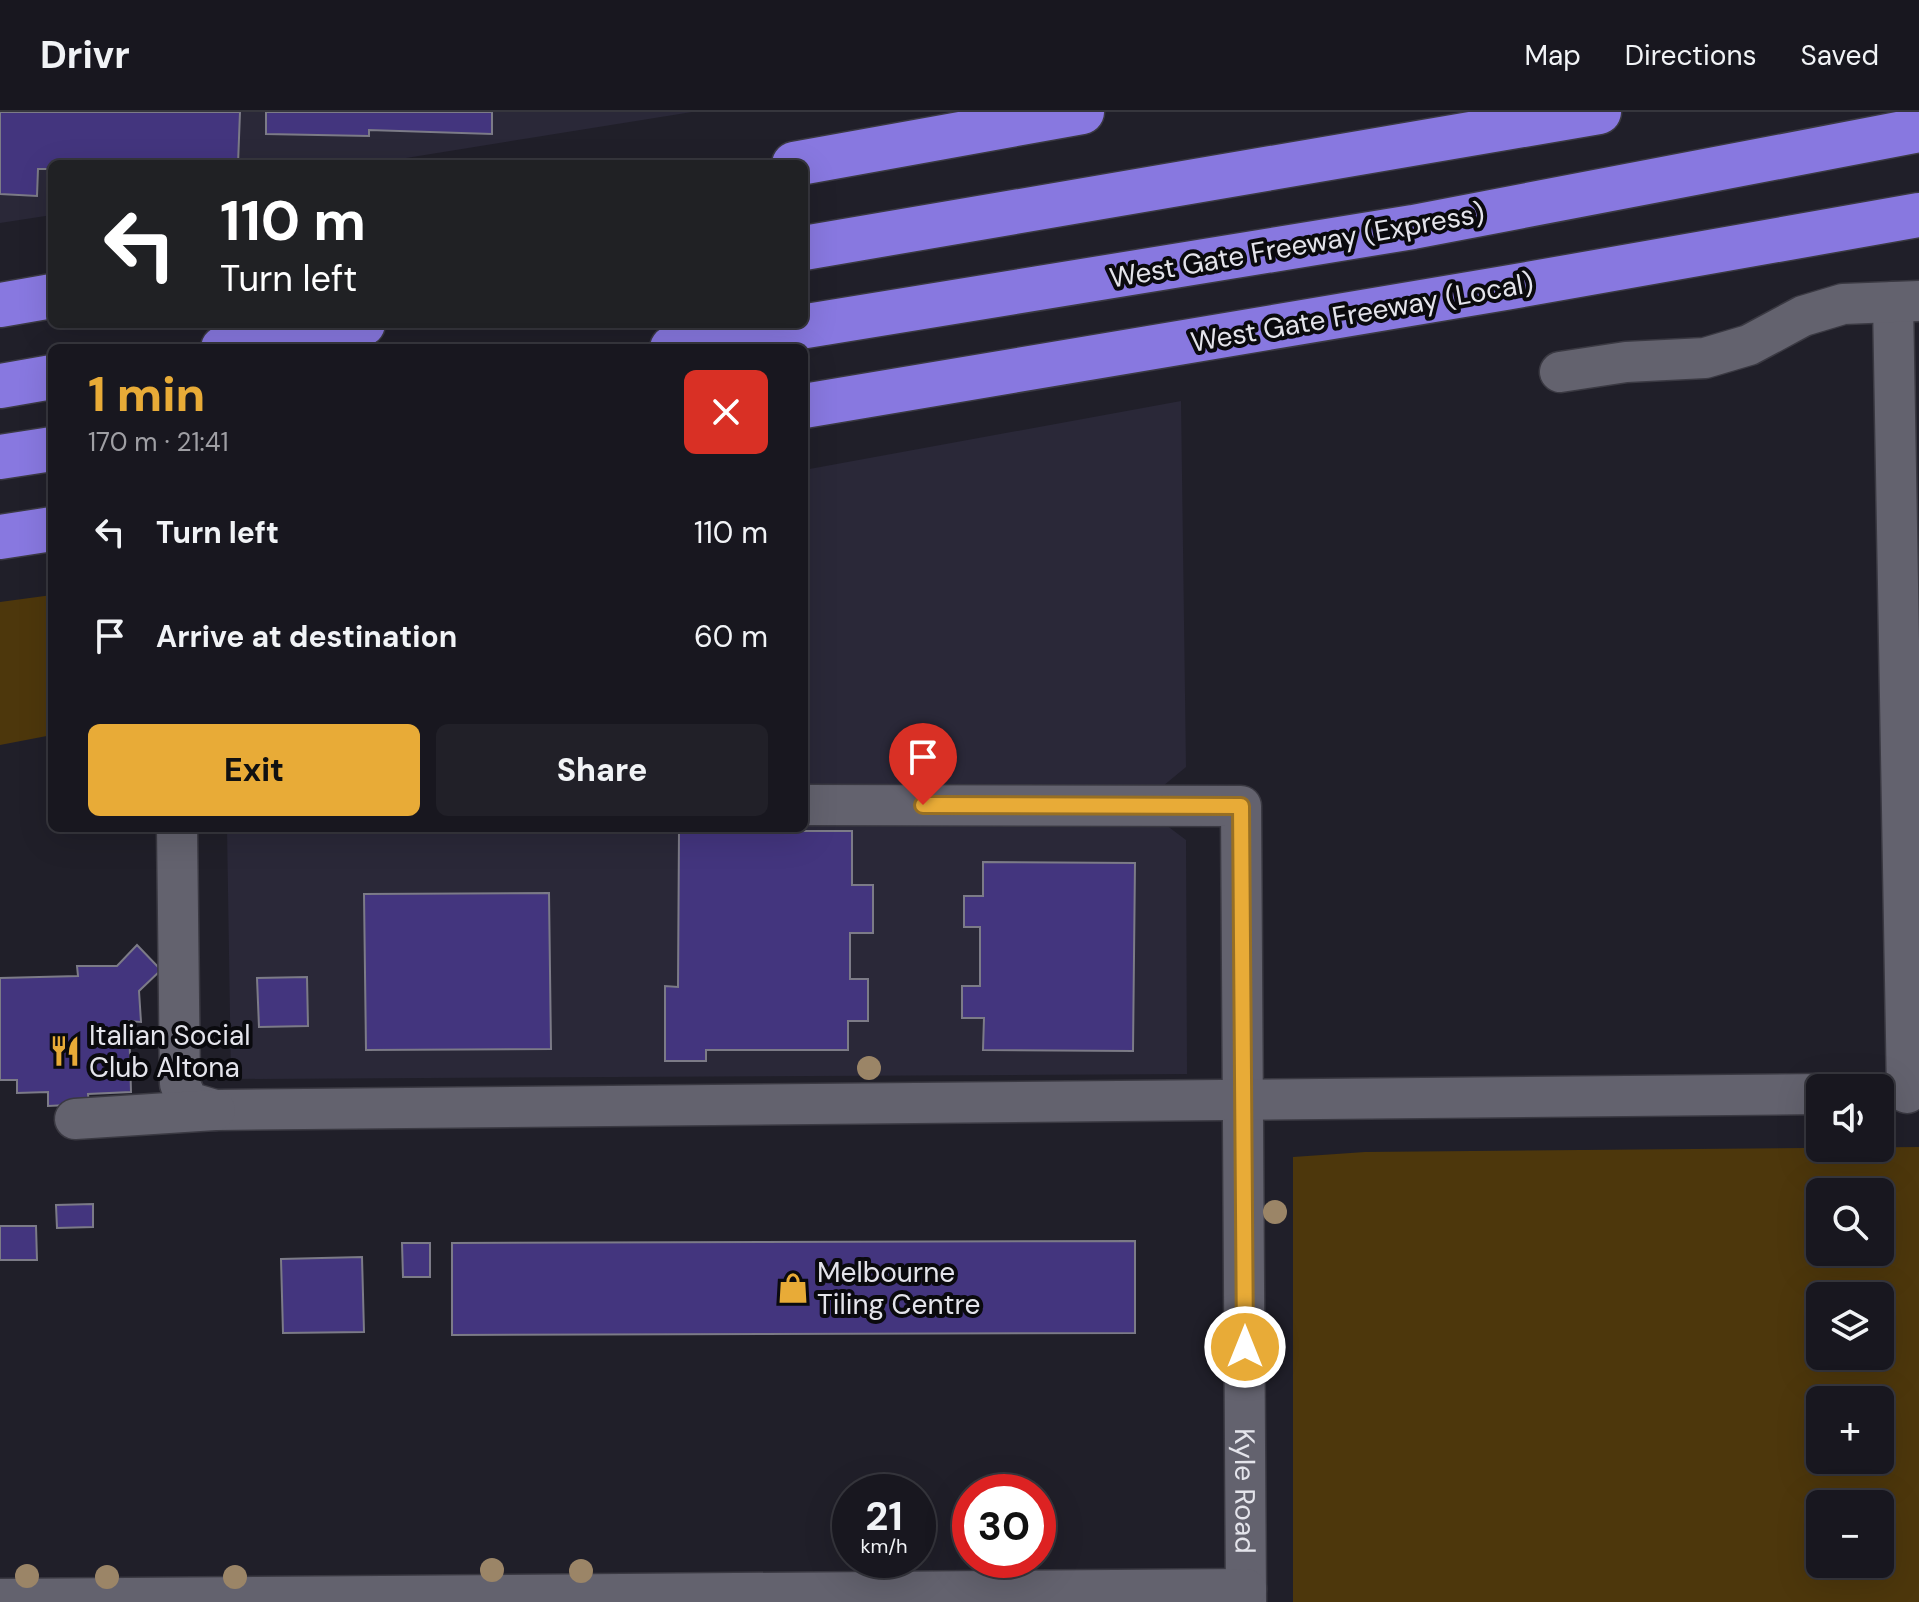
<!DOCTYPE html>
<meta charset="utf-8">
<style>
body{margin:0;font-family:"DM Sans",sans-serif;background:#212028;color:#f1f3f6;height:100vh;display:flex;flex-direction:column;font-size:30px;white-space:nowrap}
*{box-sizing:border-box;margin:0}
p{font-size:26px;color:#9f9fa4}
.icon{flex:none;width:44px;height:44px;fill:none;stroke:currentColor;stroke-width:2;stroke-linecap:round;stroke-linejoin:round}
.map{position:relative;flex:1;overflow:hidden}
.panel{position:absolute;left:48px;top:232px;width:760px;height:488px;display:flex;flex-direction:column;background:#18171f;border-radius:12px;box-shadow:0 8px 32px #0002,0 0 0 2px #36363d}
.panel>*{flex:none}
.guide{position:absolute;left:48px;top:48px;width:760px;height:168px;border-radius:12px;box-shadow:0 8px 32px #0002,0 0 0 2px #36363d;background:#202124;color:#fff;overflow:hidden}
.controls{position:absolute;left:1806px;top:962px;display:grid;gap:16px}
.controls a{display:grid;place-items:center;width:88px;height:88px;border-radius:12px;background:#18171f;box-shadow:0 8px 32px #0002,0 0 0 2px #36363d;font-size:40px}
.speed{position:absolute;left:832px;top:1362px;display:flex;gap:16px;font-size:40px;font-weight:700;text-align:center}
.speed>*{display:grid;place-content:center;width:104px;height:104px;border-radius:50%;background:#18171f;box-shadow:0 8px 32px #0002,0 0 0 2px #36363d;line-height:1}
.speed small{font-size:20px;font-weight:400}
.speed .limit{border:12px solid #d22;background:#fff;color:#111}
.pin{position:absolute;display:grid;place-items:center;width:68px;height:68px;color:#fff;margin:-82px -34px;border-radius:50% 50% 50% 0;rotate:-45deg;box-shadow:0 0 8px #0007}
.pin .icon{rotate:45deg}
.me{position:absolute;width:88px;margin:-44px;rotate:0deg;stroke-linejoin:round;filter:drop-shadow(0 0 6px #0008)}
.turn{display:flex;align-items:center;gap:28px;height:168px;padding:0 40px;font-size:36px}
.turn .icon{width:104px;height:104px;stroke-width:2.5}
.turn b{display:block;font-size:56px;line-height:68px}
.round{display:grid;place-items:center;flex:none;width:84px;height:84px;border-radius:12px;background:#212028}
.head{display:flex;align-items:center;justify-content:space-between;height:136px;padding:0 40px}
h1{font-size:48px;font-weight:800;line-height:60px;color:#e8ab37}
.primary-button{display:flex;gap:16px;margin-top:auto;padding:16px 40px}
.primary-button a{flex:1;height:92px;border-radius:12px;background:#e8ab37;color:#111;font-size:32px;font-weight:800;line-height:92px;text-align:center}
.primary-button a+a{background:#212028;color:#f1f3f6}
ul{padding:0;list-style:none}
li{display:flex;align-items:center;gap:24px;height:104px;padding:0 40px}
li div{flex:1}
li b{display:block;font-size:30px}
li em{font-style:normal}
header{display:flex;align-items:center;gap:48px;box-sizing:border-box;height:112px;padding:0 40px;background:#18171f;border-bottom:2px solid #36363d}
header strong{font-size:38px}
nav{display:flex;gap:44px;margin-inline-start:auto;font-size:28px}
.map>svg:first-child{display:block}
.built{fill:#2a2838}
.green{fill:#4d370c;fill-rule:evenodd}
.building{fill:#43357e;stroke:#7c7b87;stroke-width:2}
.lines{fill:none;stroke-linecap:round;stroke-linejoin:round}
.minor-casing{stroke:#3a3942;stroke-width:43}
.highway-casing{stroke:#3a3942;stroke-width:47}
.minor{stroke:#63626e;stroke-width:40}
.highway{stroke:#8878e0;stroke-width:44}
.tree{fill:#9b8567}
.route-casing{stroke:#976f24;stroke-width:20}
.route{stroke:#e8ab37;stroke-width:14}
.labels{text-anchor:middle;stroke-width:8;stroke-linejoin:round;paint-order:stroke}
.street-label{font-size:28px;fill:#e4e4eb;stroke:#0a0a0e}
.poi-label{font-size:28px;fill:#e4e4eb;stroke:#0a0a0e;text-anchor:start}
</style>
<header>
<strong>Drivr</strong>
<nav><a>Map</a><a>Directions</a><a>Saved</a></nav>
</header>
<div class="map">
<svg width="1919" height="1490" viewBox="0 0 1919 1490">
<rect width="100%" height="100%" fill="#201f29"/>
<path class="built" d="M0,0H692L369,52H52V103L0,111Z
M1181,289L1186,655L1163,674L1162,710L1186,728L1187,962L231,967L227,716H804V358Z"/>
<path class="green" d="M52,483V623L0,633V490Z
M1919,1035V1490H1293V1045L1365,1040ZM1820,1080H1880V1140H1820ZM1820,1184H1880V1244H1820ZM1820,1288H1880V1348H1820ZM1820,1392H1880V1452H1820Z"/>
<path class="building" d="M0,0H240L238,52H52V57H38L37,84L0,82Z
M266,0H492V22L369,18V24L266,22Z
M679,719H852V773H873V821H850V867H868V909H848V938H706V949H665V874L678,875Z
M983,750L1135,751L1133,939L983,938L984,906H962V874H980V815H964V784H983Z
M549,781L551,937L366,938L364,782Z
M137,833L161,858L139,879L141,910L129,909L131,980L88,982L89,992L48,994V980L17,981V968H0V866L78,864L77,854H117Z
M307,865L308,914L259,915L257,866Z
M93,1092V1115L57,1116L56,1093Z
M0,1114H36L37,1148H0Z
M1135,1129V1221L452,1223V1131Z
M402,1131H430V1165H403Z
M362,1145L364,1220L283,1221L281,1147Z"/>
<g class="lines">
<defs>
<g id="minor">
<path d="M1893,190L1907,981"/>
<path d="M1560,260L1626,250L1705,246L1749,233L1803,204L1843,192L1919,189"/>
<path id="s1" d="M804,693L1241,694L1246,1490"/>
<path d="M177,716L180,972L188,990L215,998L1820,982"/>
<path d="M75,1007L215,998"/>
<path d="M0,1487L1246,1477"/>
</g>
<path id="highway" d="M794,52L1082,0
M804,136L1599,0
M0,193L52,184
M223,236L363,212
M672,236L1413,115L1919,18
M0,274L52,265
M804,294L1505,176L1919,103
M0,345L52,337
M0,425L52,417"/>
</defs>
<use href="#minor" class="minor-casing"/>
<use href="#highway" class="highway-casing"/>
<use href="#minor" class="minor"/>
<use href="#highway" class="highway"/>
</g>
<g class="tree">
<circle cx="869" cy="956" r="12"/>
<circle cx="1275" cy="1100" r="12"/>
<circle cx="492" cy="1458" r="12"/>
<circle cx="581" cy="1459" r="12"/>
<circle cx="27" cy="1464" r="12"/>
<circle cx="107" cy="1465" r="12"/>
<circle cx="235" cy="1465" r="12"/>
</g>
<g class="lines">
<defs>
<path id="route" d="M923,693L1241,694L1245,1235"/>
</defs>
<use href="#route" class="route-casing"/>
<use href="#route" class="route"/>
</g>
<defs>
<symbol id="restaurant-bare" viewBox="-9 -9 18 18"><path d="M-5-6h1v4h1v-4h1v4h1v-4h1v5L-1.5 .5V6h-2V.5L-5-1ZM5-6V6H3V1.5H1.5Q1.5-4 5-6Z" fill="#e8ab37" stroke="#0a0a0e" stroke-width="2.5" paint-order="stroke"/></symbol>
<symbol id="shop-bare" viewBox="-9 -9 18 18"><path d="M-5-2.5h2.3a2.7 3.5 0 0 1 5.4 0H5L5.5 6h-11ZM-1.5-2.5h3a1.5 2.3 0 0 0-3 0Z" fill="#e8ab37" stroke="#0a0a0e" stroke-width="2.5" paint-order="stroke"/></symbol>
</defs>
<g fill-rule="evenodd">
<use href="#restaurant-bare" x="43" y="917" width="44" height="44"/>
<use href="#shop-bare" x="771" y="1154" width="44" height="44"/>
</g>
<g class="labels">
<g class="street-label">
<text transform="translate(1297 133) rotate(-10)" y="10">West Gate Freeway (Express)</text>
<text transform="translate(1362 200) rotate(-10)" y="10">West Gate Freeway (Local)</text>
<text dy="10" stroke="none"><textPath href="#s1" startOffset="1122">Kyle Road</textPath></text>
</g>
<g class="poi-label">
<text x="89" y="933">Italian Social<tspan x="89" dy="32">Club Altona</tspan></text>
<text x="817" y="1170">Melbourne<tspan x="817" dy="32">Tiling Centre</tspan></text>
</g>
</g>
</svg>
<div class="controls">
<a><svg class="icon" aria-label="sound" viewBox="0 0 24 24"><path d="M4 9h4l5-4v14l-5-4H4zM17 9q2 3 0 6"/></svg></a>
<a><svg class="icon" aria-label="search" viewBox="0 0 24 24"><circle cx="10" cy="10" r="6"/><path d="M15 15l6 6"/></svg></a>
<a><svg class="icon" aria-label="layers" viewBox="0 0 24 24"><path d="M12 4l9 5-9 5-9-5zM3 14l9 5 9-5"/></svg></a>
<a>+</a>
<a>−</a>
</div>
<div class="speed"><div>21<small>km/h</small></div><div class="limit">30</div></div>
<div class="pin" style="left:923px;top:693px;background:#d93025"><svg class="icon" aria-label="arrive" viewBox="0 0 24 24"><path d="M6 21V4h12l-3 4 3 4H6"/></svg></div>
<svg class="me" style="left:1245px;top:1235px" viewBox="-20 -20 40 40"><circle r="17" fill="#e8ab37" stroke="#fff" stroke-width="3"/><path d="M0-11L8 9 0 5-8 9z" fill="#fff"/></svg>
<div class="guide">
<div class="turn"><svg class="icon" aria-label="left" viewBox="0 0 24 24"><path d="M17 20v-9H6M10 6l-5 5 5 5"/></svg><div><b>110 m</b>Turn left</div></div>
</div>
<section class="panel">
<div class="head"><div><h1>1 min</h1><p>170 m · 21:41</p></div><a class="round" style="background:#d93025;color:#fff"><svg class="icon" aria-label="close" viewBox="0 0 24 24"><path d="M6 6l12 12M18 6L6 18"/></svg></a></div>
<ul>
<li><svg class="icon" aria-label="left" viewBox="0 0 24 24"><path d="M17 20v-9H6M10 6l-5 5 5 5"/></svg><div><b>Turn left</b></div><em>110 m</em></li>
<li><svg class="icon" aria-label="arrive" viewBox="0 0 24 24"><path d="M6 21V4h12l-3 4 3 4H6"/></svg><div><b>Arrive at destination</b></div><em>60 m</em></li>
</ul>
<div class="primary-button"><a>Exit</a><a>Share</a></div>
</section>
</div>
